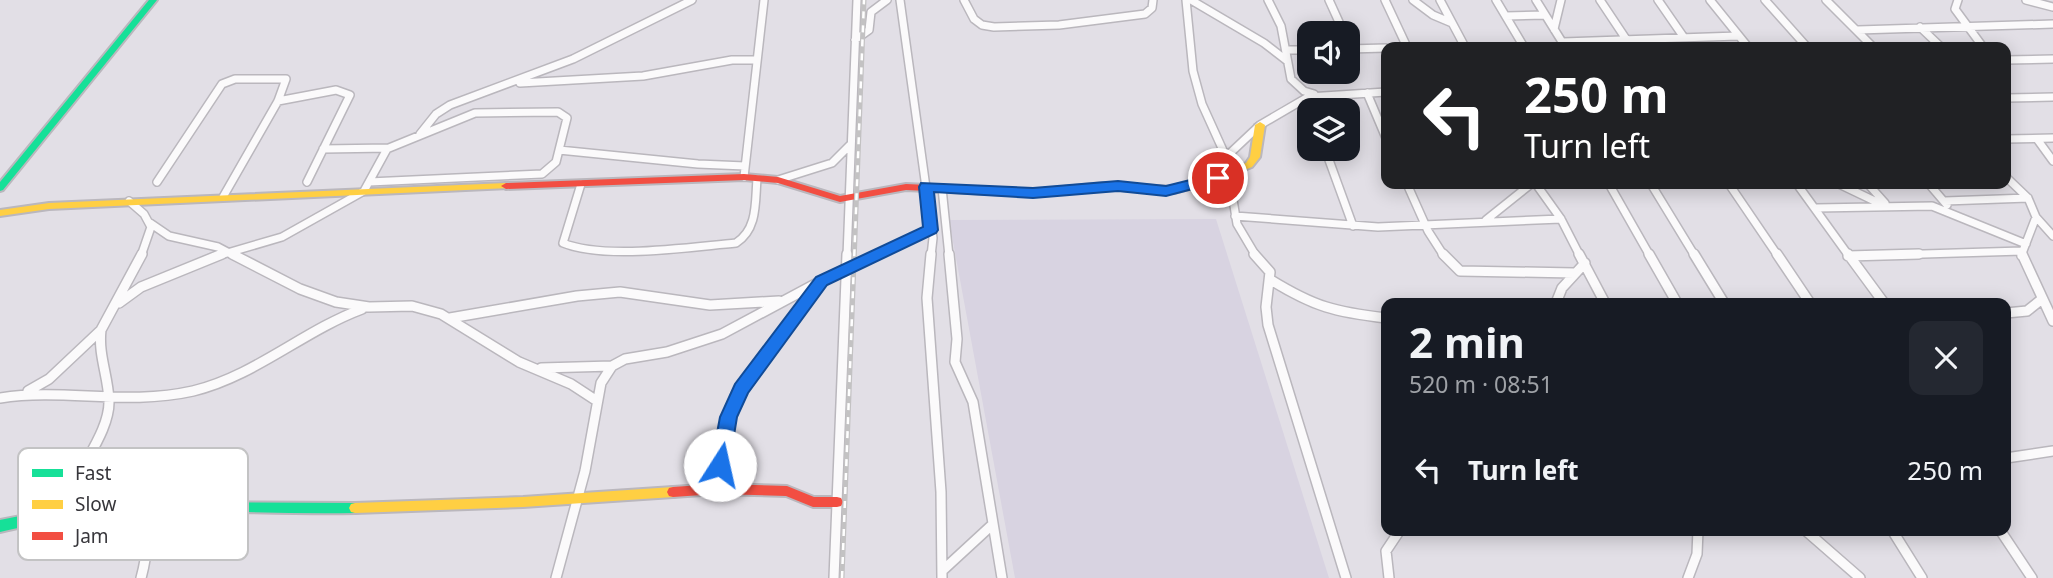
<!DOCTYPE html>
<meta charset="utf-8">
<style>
body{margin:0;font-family:"Noto Sans",sans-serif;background:#242831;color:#f1f3f6;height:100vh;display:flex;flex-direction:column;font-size:26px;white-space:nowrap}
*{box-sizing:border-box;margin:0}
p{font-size:23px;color:#9ea1a6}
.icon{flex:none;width:38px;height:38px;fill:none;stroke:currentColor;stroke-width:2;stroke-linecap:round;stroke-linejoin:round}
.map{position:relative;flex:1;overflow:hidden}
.side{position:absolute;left:1381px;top:298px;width:630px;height:238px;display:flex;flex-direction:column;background:#171b24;border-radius:14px;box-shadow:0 4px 18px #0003}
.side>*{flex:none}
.top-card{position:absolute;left:1381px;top:42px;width:630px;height:147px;border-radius:14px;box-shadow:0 4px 18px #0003;background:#202124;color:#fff;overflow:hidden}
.tools{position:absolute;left:1297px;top:21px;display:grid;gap:14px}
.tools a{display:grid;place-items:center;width:63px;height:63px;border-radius:14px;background:#171b24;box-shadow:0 4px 18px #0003;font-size:35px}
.pin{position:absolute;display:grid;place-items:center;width:60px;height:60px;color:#fff;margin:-30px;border:4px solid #fff;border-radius:50%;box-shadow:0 2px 7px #0007}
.me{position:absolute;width:77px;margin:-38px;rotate:10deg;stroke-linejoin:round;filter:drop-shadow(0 0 5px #0008)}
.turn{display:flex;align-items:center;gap:24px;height:147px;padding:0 28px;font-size:32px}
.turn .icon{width:91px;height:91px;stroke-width:2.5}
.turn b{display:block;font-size:49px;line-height:60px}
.round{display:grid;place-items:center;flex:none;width:74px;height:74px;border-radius:14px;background:#242831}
.head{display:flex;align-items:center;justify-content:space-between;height:119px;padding:0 28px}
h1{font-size:42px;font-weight:700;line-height:52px}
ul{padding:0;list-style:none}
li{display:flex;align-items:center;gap:21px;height:105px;padding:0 28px}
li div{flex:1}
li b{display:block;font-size:26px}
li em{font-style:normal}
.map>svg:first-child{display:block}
.built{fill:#d8d3e1}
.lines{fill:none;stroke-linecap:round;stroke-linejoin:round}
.street-far1-casing{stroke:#bab7bd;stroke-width:10}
.street-casing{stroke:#bab7bd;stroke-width:12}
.fast-casing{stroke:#bab7bd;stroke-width:4}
.slow-casing{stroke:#bab7bd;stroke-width:4}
.jam-casing{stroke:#bab7bd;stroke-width:4}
.street-far1{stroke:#fbfafb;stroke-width:7}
.street{stroke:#fbfafb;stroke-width:9}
.fast{fill:#16e098;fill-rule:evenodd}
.slow{fill:#ffcf43;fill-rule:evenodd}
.jam{fill:#f24e42;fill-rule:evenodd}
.rail-casing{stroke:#c3c2c3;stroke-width:5}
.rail{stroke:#fff;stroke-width:2.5;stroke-dasharray:7;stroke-linecap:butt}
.route{fill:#1a73e8;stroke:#114b97;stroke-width:2}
.key{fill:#fff;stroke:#c3c3c4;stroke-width:2}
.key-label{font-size:19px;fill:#37363b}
</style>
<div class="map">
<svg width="2053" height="578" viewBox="0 0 2053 578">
<rect width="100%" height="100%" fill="#e2dfe6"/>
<path class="built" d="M1216,219L1329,578H1015L949,220Z"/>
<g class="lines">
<defs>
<path id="street-far1" d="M900,0L933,238L931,256
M964,0L974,19L982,25L994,27L1059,25L1145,14L1152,8L1153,0
M1186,0L1193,71L1202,104L1226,157L1237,224L1256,256
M1191,0L1264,43L1286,60
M1268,0L1281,26L1291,79L1304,91L1314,94
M1329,0L1344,33
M1385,0L1407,47
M1413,0L1433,15L1452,23
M1440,0L1465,47
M1496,0L1524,47
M1536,0L1564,45
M1600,0L1626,39
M1658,0L1685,39
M1710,0L1748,47
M1765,0L1807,47
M1826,0L1873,47
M1958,0L1955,9L1983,47
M2026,0L2053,7
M1506,16L1545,15
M1920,27L1941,47
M1554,29L1561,0
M1858,30L2053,24
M855,40L869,30L871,12L887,0
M1563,42L1738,36
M1430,47H1465
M1348,49L1386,48
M1286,50H1309
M2006,60L2053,59
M520,83L643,76L732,60H757
M1367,93L1386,138
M1308,97L1313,110
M2006,98L2053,97
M278,101L336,90L350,95L307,182
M420,134L436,114L450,105L573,59L692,0
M2006,139L2053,138
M2037,139L2053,161
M323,149L389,148L475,113L558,112L567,118L556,162L542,174L369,182
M1325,149L1353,226
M559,150L698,164L745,166
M1226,157L1260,125L1308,97L1386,92
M744,177L764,0
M2006,177L2028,198L2036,217L2053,236
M778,180L832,163L850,145
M157,182L222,84L235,79H286L278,101L223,197
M581,184L563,243C604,260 690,247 736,243C758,229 755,202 757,179
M1407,184L1428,231L1444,256
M1536,184L1561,219L1580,256
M1609,184L1650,256
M1651,184L1695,256
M1729,184L1778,256
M1797,184L1849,256
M1839,184L1883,205
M1868,184L1885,203
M1929,184L1947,205
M942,188L949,256
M129,201L144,214L151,227L141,256
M1945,201L2028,198
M1816,208L1932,206L2026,244
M1235,216L1378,227L1561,219
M1486,220L1531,184
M150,223L169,236L218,247L235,256
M217,256L282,237L364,191L387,149
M847,256L857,0
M876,256L931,230
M1858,256L2022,251
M2021,256L2036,217"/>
<path id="street" d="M232,254L300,289L336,302L369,307L412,306L441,314L519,362L571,384L597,401
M931,254L927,298L941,492L942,578
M949,254L957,339L955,362L973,402L1002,578
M1254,254L1270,272L1266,307L1268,325L1346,578
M1443,254L1460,271L1574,273
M1579,254L1605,303
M1649,254L1677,303
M1694,254L1724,303
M1777,254L1810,303
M1848,254L1884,303
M2022,254L2053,321
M1848,256L1919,254
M1271,280C1315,307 1335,312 1386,318
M119,303L141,287L222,254
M1556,303L1562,288L1585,263
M2006,313L2027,311L2042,299
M450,318L577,296L620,292L710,305L779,301
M541,368L612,366
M28,391L49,379L101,330
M0,398C65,388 126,406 193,391C255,376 303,331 362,309
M2006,458L2053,451
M716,489L728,417L734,403L820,283
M1805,530L1860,578
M1892,530L1922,578
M2000,530L2032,578
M942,571L993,524
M141,578C166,486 94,532 79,475C90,453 110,425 109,400C108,376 98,354 101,330L142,254
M556,578L585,471L601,383L612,366L625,359L667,352L722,334L821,281L879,254
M834,578L847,254
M1389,578L1386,551L1400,530
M1688,578L1697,554L1698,530"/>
<path id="fast" d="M149,0H157L3,190L0,191V182Z
M142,502L355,503L359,504L361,508L359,512L355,513C269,515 181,507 96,514C63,517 32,525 0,532V520C48,510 93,503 142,502Z"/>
<path id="slow" d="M1260,122L1265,125L1260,157L1252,167L1211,183L1174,193L1103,189L1098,186L1103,183L1174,187L1205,179L1246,163L1250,157L1255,125Z
M506,183L511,186L509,188L49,209L0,216V210L49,203Z
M673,487L677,488L679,492L677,496L673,497L523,507L355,513L351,512L349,508L351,504L355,503L523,497Z"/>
<path id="jam" d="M744,174L778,177L840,196L906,184L1033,190L1103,183L1108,186L1103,189L1033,196L906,190L840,202L778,183L744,180L506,189L501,186L506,183Z
M716,484L787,486L814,497H837L841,498L843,502L841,506L837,507H813L786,496L716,494L673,497L669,496L667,492L669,488L673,487Z"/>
</defs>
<use href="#street-far1" class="street-far1-casing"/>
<use href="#street" class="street-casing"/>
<use href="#fast" class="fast-casing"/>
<use href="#slow" class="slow-casing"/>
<use href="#jam" class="jam-casing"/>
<use href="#street-far1" class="street-far1"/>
<use href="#street" class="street"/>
<use href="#fast" class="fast"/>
<use href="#slow" class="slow"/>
<use href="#jam" class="jam"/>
<defs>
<path id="rail" d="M842,578L864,0"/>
</defs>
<use href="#rail" class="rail-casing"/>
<use href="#rail" class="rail"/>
</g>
<path class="route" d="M1218,173L1226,178L1223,181L1166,196L1118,191L1033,198L934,192L938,230L936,233L827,285L748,393L737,417L729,465L727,471L720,473L714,471L711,465L720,417L735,384L816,277L923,227L919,187L921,183L1033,188L1118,181L1166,186Z"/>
<rect x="18" y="448" width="230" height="112" rx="10" class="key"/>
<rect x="32" y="469" width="31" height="8" fill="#16e098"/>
<rect x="32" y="500" width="31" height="9" fill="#ffcf43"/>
<rect x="32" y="532" width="31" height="8" fill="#f24e42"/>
<g class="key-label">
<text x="75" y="480">Fast</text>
<text x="75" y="511">Slow</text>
<text x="75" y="543">Jam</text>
</g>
</svg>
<div class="tools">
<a><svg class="icon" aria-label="sound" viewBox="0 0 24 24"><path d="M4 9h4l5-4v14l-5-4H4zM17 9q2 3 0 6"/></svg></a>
<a><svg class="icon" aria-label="layers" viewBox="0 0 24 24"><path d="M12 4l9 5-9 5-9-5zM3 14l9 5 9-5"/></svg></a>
</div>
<div class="pin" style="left:1218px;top:178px;background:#d93025"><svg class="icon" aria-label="arrive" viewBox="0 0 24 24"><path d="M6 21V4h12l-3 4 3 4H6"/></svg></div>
<svg class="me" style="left:720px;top:465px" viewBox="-20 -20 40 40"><circle r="19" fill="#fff"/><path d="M0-13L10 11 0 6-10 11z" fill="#1a73e8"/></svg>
<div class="top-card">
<div class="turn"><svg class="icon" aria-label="left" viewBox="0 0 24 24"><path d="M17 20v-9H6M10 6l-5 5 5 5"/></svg><div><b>250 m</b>Turn left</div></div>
</div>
<section class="side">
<div class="head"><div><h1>2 min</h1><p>520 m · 08:51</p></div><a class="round"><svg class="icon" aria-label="close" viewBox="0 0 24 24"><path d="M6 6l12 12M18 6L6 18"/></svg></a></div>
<ul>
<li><svg class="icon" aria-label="left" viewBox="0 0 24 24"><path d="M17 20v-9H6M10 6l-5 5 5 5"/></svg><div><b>Turn left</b></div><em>250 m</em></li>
</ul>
</section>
</div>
